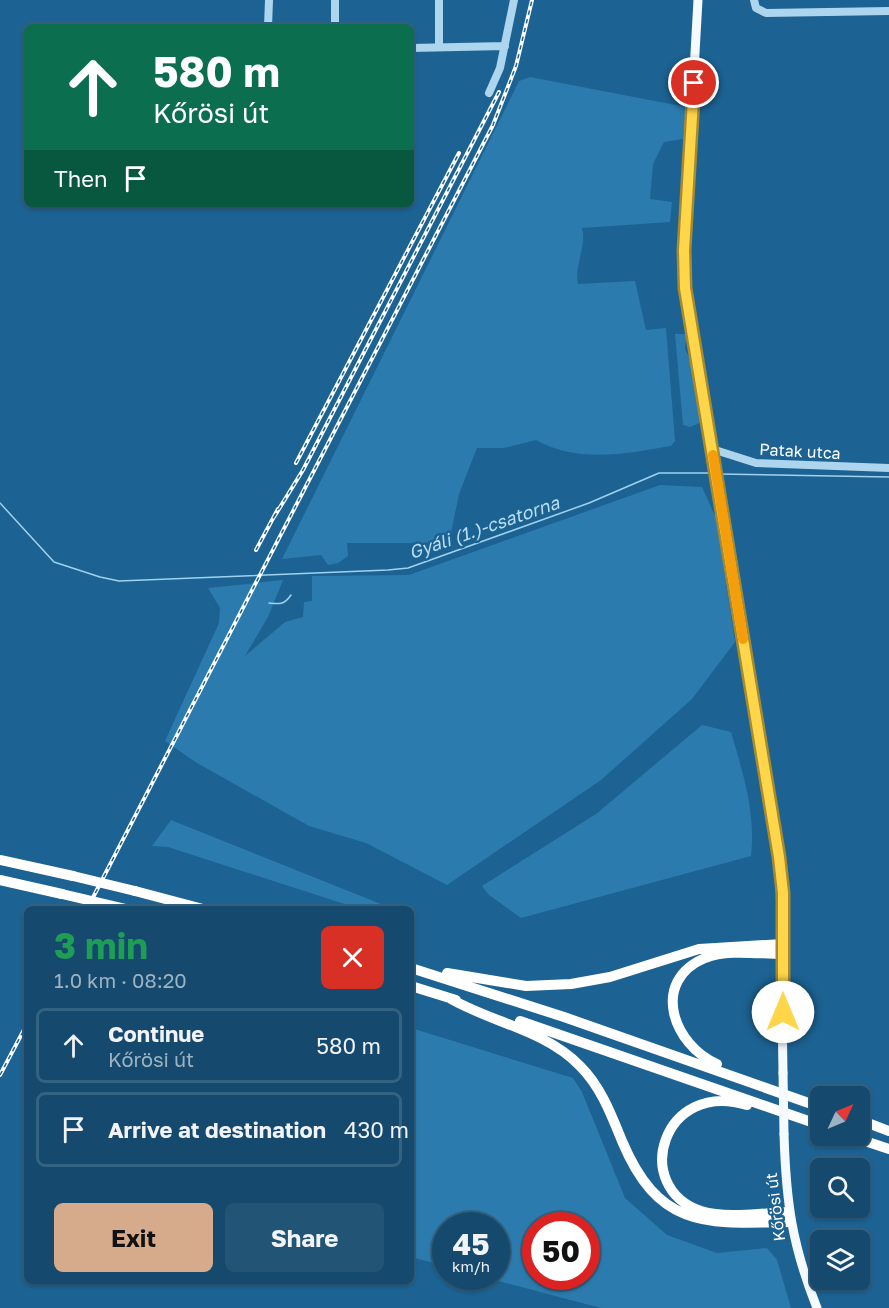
<!DOCTYPE html>
<meta charset="utf-8">
<style>
body{margin:0;font-family:"Golos Text",sans-serif;background:#225476;color:#f1f3f6;height:100vh;display:flex;flex-direction:column;font-size:22px;white-space:nowrap}
*{box-sizing:border-box;margin:0}
p{font-size:20px;color:#9db3c2}
.icon{flex:none;width:33px;height:33px;fill:none;stroke:currentColor;stroke-width:2;stroke-linecap:round;stroke-linejoin:round}
.map{position:relative;flex:1;overflow:hidden}
.sheet{position:absolute;left:24px;top:906px;width:390px;height:378px;display:flex;flex-direction:column;background:#154a6e;border-radius:9px;box-shadow:0 2px 4px #0004,0 0 0 2px #346281}
.sheet>*{flex:none}
.hud{position:absolute;left:24px;top:24px;width:390px;height:183px;border-radius:9px;box-shadow:0 2px 4px #0004,0 0 0 2px #346281;background:#0b6e4f;color:#fff;overflow:hidden}
.needle{width:39px;rotate:46deg}
.tools{position:absolute;left:810px;top:1086px;display:grid;gap:12px}
.tools a{display:grid;place-items:center;width:60px;height:60px;border-radius:9px;background:#154a6e;box-shadow:0 2px 4px #0004,0 0 0 2px #346281;font-size:30px}
.speed{position:absolute;left:432px;top:1212px;display:flex;gap:12px;font-size:30px;font-weight:700;text-align:center}
.speed>*{display:grid;place-content:center;width:78px;height:78px;border-radius:50%;background:#154a6e;box-shadow:0 2px 4px #0004,0 0 0 2px #346281;line-height:1}
.speed small{font-size:15px;font-weight:400}
.speed .limit{border:9px solid #d22;background:#fff;color:#111}
.pin{position:absolute;display:grid;place-items:center;width:51px;height:51px;color:#fff;margin:-26px;border:3px solid #fff;border-radius:50%;box-shadow:0 2px 6px #0007}
.me{position:absolute;width:66px;margin:-33px;rotate:0deg;stroke-linejoin:round;filter:drop-shadow(0 0 4px #0008)}
.turn{display:flex;align-items:center;gap:21px;height:126px;padding:0 30px;font-size:27px}
.turn .icon{width:78px;height:78px;stroke-width:2.5}
.turn b{display:block;font-size:42px;line-height:51px}
.then{display:flex;align-items:center;height:57px;padding:0 30px;background:#0003;gap:12px;font-size:22px}
.round{display:grid;place-items:center;flex:none;width:63px;height:63px;border-radius:9px;background:#225476}
.head{display:flex;align-items:center;justify-content:space-between;height:102px;padding:0 30px}
h1{font-size:36px;font-weight:700;line-height:45px;color:#1e9e55}
.primary-button{display:flex;gap:12px;margin-top:auto;padding:12px 30px}
.primary-button a{flex:1;height:69px;border-radius:9px;background:#d6ab8b;color:#111;font-size:24px;font-weight:700;line-height:69px;text-align:center}
.primary-button a+a{background:#225476;color:#f1f3f6}
ul{padding:0;list-style:none}
li{display:flex;align-items:center;gap:18px;height:75px;margin:0 12px 9px;padding:0 18px;border:3px solid #346281;border-radius:9px}
li div{flex:1}
li b{display:block;font-size:22px}
li em{font-style:normal}
.map>svg:first-child{display:block}
.green{fill:#2c7bae;fill-rule:evenodd}
.lines{fill:none;stroke-linecap:round;stroke-linejoin:round}
.stream{stroke:#a0d2f0;stroke-width:1.5}
.minor{stroke:#add5ee;stroke-width:8}
.major{stroke:#f4faff;stroke-width:9}
.highway{stroke:#fff;stroke-width:10}
.rail-casing{stroke:#fff;stroke-width:4}
.rail{stroke:#1c6292;stroke-width:1.5;stroke-dasharray:4.5;stroke-linecap:butt}
.major-bridge{stroke:#f4faff;stroke-width:9}
.highway-bridge{stroke:#fff;stroke-width:10}
.route-casing{stroke:#a68a30;stroke-width:15}
.route{stroke:#ffd54a;stroke-width:10}
.slow{stroke:#f59e0b;stroke-width:10}
.labels{text-anchor:middle;stroke-width:5;stroke-linejoin:round;paint-order:stroke}
.street-label{font-size:16px;fill:#fff;stroke:#1c6292}
.water-label{font-size:18px;font-style:italic;fill:#b9def5;stroke:#1c6292}
</style>
<div class="map">
<svg width="889" height="1308" viewBox="0 0 889 1308">
<rect width="100%" height="100%" fill="#1c6292"/>
<path class="green" d="M530,77L686,107L683,139L664,142L653,164L650,199L672,202L670,222L582,228C587,247 574,265 578,284L635,281L646,330L666,328L675,441L671,446C626,454 577,463 536,440L504,448H477L459,494L451,533L441,543H347L348,556L338,563L328,565L321,555L282,559L519,81Z
M675,334H687L685,349L693,364L702,422L690,427L683,425Z
M660,485L702,487L716,518L735,642L692,699L601,780L447,885L366,843L309,826L197,763L165,741L219,623L220,608L208,588L283,580L268,617L245,656L285,622L303,617L304,602L312,601V576L409,575Z
M702,725L731,732C743,773 756,813 751,856L521,918L489,895L482,886L596,814Z
M171,820L391,908L360,909L168,847L152,846Z
M411,1028L573,1078L582,1092L625,1198L667,1235L717,1253L767,1248L777,1260L791,1308H601L483,1277L496,1276V1226H446L445,1266L411,1257ZM536,1226H586V1276H536Z"/>
<g class="lines">
<path class="stream" d="M719,474L889,477
M0,503L54,562L100,577L119,581L388,570L408,568L589,503L659,473H711
M269,603C280,604 284,605 291,595"/>
<path class="minor" d="M335,0V27
M439,0V47
M754,0L756,8L766,13L889,11
M268,27L269,0
M411,48L505,46
M489,93L500,68L514,0
M712,449L756,463L889,468"/>
<path class="major" d="M698,0L684,247L685,288L780,868L783,1073
M784,1134C786,1202 792,1245 817,1308"/>
<path class="highway" d="M0,860L73,876
M0,880L62,894
M135,891L203,909
M411,968L564,1017L820,1107
M447,973L526,986L571,984L610,977L699,949L783,944
M411,986L456,1000
M451,999C493,1023 545,1030 580,1066C601,1087 611,1114 622,1141C659,1229 706,1224 790,1222
M520,1021L820,1125
M717,1064C673,1045 650,981 705,958C728,949 758,954 782,954
M747,1105C663,1079 630,1187 701,1211C727,1219 761,1213 788,1212
M860,1120L889,1131
M850,1136L889,1149"/>
<defs>
<path id="rail" d="M296,463L459,153
M274,517L303,470L499,92
M256,550L278,509
M87,909L493,125L516,66L532,0
M0,1075L27,1024"/>
</defs>
<use href="#rail" class="rail-casing"/>
<use href="#rail" class="rail"/>
<path class="major-bridge" d="M783,1073L784,1134"/>
<path class="highway-bridge" d="M73,876L135,891
M62,894L126,909"/>
</g>
<g class="lines">
<defs>
<path id="route" d="M694,83L684,250L685,288L779,857L783,893V1012"/>
</defs>
<use href="#route" class="route-casing"/>
<use href="#route" class="route"/>
<path class="slow" d="M713,455L743,639"/>
</g>
<g class="labels">
<g class="street-label">
<text transform="translate(800 451) rotate(3)" y="6">Patak utca</text>
<text transform="translate(775 1207) rotate(-97)" y="6">Kőrösi út</text>
</g>
<g class="water-label">
<text transform="translate(484 528) rotate(-19)" y="6">Gyáli (1.)-csatorna</text>
</g>
</g>
</svg>
<div class="tools">
<a><svg class="needle" viewBox="-14 -14 28 28"><path d="M0-13l5 13h-10z" fill="#e53935"/><path d="M0 13l5-13h-10z" fill="#9db3c2"/></svg></a>
<a><svg class="icon" aria-label="search" viewBox="0 0 24 24"><circle cx="10" cy="10" r="6"/><path d="M15 15l6 6"/></svg></a>
<a><svg class="icon" aria-label="layers" viewBox="0 0 24 24"><path d="M12 4l9 5-9 5-9-5zM3 14l9 5 9-5"/></svg></a>
</div>
<div class="speed"><div>45<small>km/h</small></div><div class="limit">50</div></div>
<div class="pin" style="left:694px;top:83px;background:#d93025"><svg class="icon" aria-label="arrive" viewBox="0 0 24 24"><path d="M6 21V4h12l-3 4 3 4H6"/></svg></div>
<svg class="me" style="left:783px;top:1012px" viewBox="-20 -20 40 40"><circle r="19" fill="#fff"/><path d="M0-13L10 11 0 6-10 11z" fill="#ffd54a"/></svg>
<div class="hud">
<div class="turn"><svg class="icon" aria-label="ahead" viewBox="0 0 24 24"><path d="M12 20V5M6 11l6-6 6 6"/></svg><div><b>580 m</b>Kőrösi út</div></div>
<div class="then">Then<svg class="icon" aria-label="arrive" viewBox="0 0 24 24"><path d="M6 21V4h12l-3 4 3 4H6"/></svg></div>
</div>
<section class="sheet">
<div class="head"><div><h1>3 min</h1><p>1.0 km · 08:20</p></div><a class="round" style="background:#d93025;color:#fff"><svg class="icon" aria-label="close" viewBox="0 0 24 24"><path d="M6 6l12 12M18 6L6 18"/></svg></a></div>
<ul>
<li><svg class="icon" aria-label="ahead" viewBox="0 0 24 24"><path d="M12 20V5M6 11l6-6 6 6"/></svg><div><b>Continue</b><p>Kőrösi út</p></div><em>580 m</em></li>
<li><svg class="icon" aria-label="arrive" viewBox="0 0 24 24"><path d="M6 21V4h12l-3 4 3 4H6"/></svg><div><b>Arrive at destination</b></div><em>430 m</em></li>
</ul>
<div class="primary-button"><a>Exit</a><a>Share</a></div>
</section>
</div>
